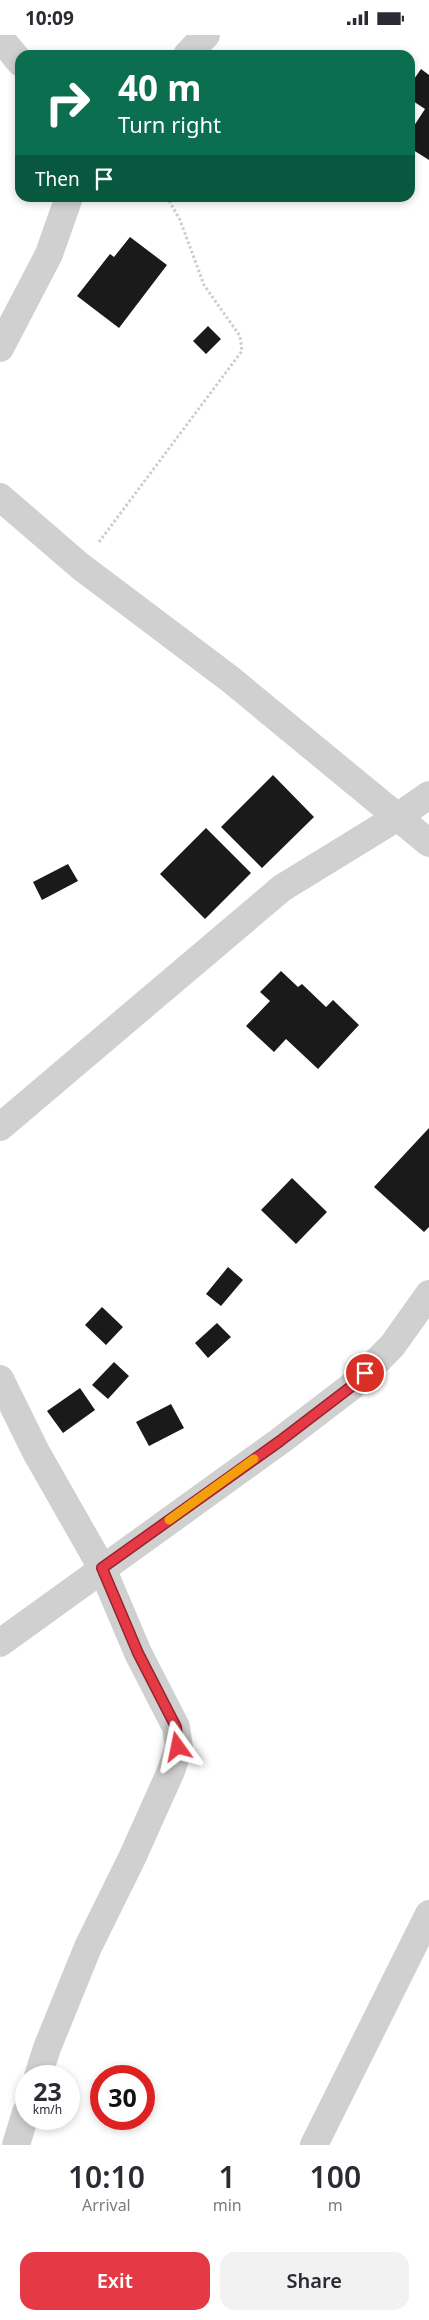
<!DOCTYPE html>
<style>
body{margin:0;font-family:"Noto Sans",sans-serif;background:#f2f2f3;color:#2b2b33;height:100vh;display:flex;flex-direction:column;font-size:19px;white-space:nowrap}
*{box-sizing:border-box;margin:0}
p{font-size:16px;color:#7c7c81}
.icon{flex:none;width:28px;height:28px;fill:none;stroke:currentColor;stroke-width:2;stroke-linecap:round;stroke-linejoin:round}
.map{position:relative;height:2110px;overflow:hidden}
.drawer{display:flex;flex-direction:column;background:#fff;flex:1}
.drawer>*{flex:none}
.hud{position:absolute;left:15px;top:15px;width:400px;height:152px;border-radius:15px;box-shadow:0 2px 8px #0003;background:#0b6e4f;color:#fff;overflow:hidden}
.speed{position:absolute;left:15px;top:2030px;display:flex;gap:10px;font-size:25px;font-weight:700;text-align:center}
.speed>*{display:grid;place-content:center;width:65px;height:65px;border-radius:50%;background:#fff;box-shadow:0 2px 8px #0003;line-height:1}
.speed small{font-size:12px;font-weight:400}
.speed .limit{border:8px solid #d22;background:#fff;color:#111}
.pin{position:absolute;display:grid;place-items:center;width:42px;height:42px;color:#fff;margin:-21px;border:2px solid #fff;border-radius:50%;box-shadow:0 1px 5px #0007}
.me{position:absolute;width:55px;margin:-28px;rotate:348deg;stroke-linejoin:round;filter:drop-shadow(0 0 4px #0008)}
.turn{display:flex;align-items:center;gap:18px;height:105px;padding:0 20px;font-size:22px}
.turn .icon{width:65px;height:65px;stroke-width:2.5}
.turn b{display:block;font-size:35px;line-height:42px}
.then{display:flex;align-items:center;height:48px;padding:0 20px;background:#0003;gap:10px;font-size:19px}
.eta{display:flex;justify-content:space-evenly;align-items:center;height:85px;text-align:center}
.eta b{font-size:30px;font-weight:600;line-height:35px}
.action{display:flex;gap:10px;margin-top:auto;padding:10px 20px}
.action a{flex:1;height:58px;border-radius:15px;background:#e63946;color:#fff;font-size:20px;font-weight:600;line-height:58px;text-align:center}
.action a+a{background:#f2f2f3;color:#2b2b33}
.status{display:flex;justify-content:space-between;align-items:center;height:35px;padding:0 25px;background:#fff;direction:ltr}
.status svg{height:14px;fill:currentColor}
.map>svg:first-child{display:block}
.building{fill:#1a1a1a}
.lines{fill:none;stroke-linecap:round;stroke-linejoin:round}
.path{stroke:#cdcdcd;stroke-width:3;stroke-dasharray:2.5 2.5;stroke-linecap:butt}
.minor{stroke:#d0d0d0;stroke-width:28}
.route-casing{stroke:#96252e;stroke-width:12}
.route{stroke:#e63946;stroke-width:9}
.slow{stroke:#f59e0b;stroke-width:9}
</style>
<div class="status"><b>10:09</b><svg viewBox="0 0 49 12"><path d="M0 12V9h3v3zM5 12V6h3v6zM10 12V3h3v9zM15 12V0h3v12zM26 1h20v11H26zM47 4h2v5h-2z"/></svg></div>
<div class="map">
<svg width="429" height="2110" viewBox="0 0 429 2110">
<rect width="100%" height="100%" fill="#fff"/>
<path class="building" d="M421,34L429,40V125L410,113V97L425,74L410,64V50Z
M130,202L167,230L119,293L77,261L110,219L114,222Z
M208,291L221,304L206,319L193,306Z
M273,740L314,782L262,833L221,792Z
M206,793L251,838L205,884L160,839Z
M68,829L78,846L42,865L33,847Z
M281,936L298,952L302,949L326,972L333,965L359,990L318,1034L286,1004L274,1017L246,991L270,966L260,957Z
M429,1093V1192L424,1197L374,1152Z
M292,1143L327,1177L296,1209L261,1175Z
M228,1232L243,1245L221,1271L206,1259Z
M102,1272L123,1292L106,1310L85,1290Z
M217,1288L231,1302L208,1323L195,1308Z
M114,1327L129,1341L108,1364L92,1350Z
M80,1353L95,1375L63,1398L47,1376Z
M171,1369L184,1393L149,1411L136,1387Z"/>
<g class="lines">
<path class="path" d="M99,507L242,316L240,301L204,250L180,185L167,162"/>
<path class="minor" d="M0,3L20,27
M187,20L206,0
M0,313L49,219L69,162
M0,462L80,531L230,644L429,808
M0,1092L282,853L396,783L429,760
M0,1344L36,1417L102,1533L138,1618L176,1692L179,1712L171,1736L132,1823L88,1912L47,2013L38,2041
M0,1608L280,1406L352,1351L392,1311L429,1259
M16,2110L26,2077
M314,2110L429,1879"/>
</g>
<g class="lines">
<defs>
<path id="route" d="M178,1712L176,1692L138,1618L102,1533L280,1406L352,1351L365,1338"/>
</defs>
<use href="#route" class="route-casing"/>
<use href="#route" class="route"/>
<path class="slow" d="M169,1485L254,1424"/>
</g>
</svg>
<div class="speed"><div>23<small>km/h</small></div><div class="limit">30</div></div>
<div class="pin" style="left:365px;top:1338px;background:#d93025"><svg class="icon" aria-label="arrive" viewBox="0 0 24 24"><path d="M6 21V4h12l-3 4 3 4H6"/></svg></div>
<svg class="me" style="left:178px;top:1712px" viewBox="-20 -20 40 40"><path d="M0-17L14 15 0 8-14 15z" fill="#e63946" stroke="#fff" stroke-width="4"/></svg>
<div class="hud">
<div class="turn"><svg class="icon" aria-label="right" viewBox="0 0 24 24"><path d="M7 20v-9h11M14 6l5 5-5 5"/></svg><div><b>40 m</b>Turn right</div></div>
<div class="then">Then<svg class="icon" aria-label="arrive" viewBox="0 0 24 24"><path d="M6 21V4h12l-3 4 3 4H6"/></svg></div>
</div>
</div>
<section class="drawer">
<div class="eta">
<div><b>10:10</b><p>Arrival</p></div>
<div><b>1</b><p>min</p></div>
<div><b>100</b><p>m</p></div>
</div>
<div class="action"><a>Exit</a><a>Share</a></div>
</section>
